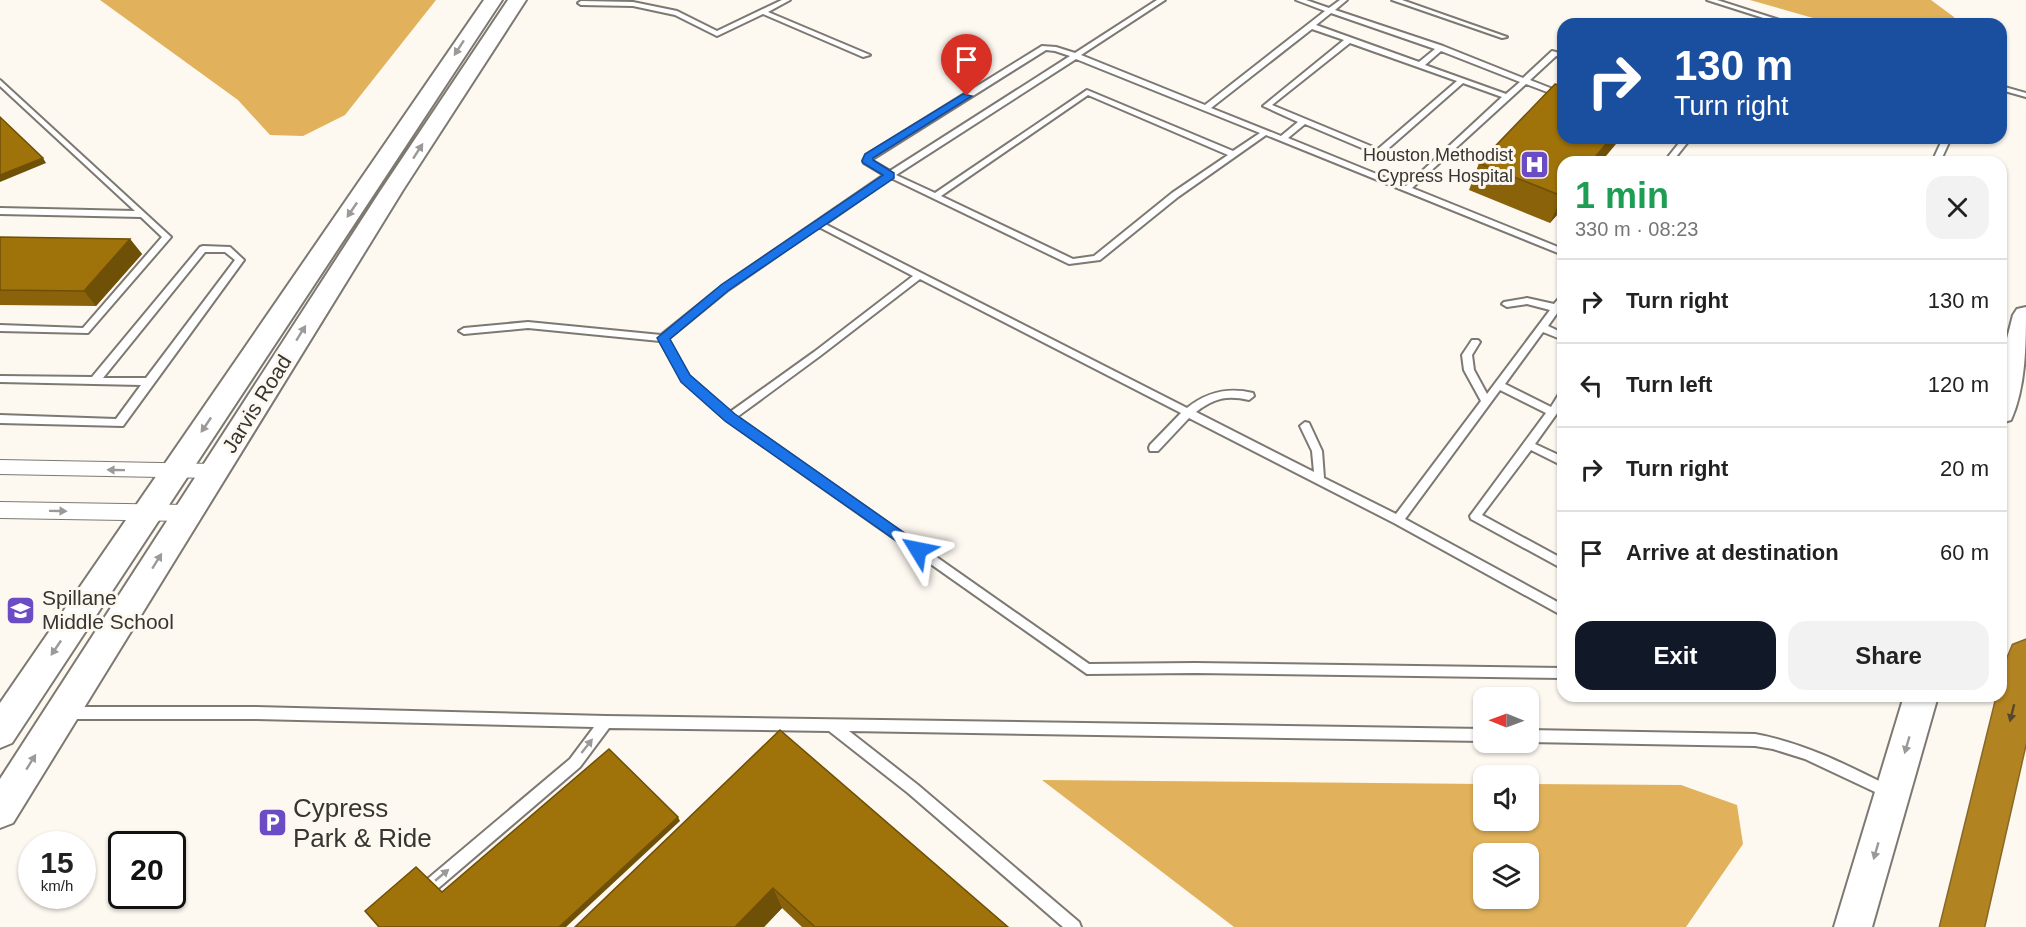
<!DOCTYPE html>
<meta charset="utf-8">
<style>
body{margin:0;font-family:Arial,sans-serif;background:#f2f2f2;color:#222;height:100vh;display:flex;flex-direction:column;font-size:22px;white-space:nowrap}
*{box-sizing:border-box;margin:0}
p{font-size:20px;color:#767676}
.icon{flex:none;width:33px;height:33px;fill:none;stroke:currentColor;stroke-width:2;stroke-linecap:round;stroke-linejoin:round}
.map{position:relative;flex:1;overflow:hidden}
.side{position:absolute;left:1557px;top:156px;width:450px;height:546px;display:flex;flex-direction:column;background:#fff;border-radius:18px;box-shadow:0 2px 4px #0004}
.side>*{flex:none}
.top-card{position:absolute;left:1557px;top:18px;width:450px;height:126px;border-radius:18px;box-shadow:0 2px 4px #0004;background:#1a4fa0;color:#fff;overflow:hidden}
.needle{width:39px;rotate:271deg}
.controls{position:absolute;left:1473px;top:687px;display:grid;gap:12px}
.controls a{display:grid;place-items:center;width:66px;height:66px;border-radius:12px;background:#fff;box-shadow:0 2px 4px #0004;font-size:30px}
.speed{position:absolute;left:18px;top:831px;display:flex;gap:12px;font-size:30px;font-weight:700;text-align:center}
.speed>*{display:grid;place-content:center;width:78px;height:78px;border-radius:50%;background:#fff;box-shadow:0 2px 4px #0004;line-height:1}
.speed small{font-size:15px;font-weight:400}
.speed .limit{border:3px solid #111;border-radius:9px;background:#fff;color:#111}
.pin{position:absolute;display:grid;place-items:center;width:51px;height:51px;color:#fff;margin:-62px -26px;border-radius:50% 50% 50% 0;rotate:-45deg;box-shadow:0 0 6px #0007}
.pin .icon{rotate:45deg}
.me{position:absolute;width:66px;margin:-33px;rotate:305deg;stroke-linejoin:round;filter:drop-shadow(0 0 4px #0008)}
.turn{display:flex;align-items:center;gap:21px;height:126px;padding:0 18px;font-size:27px}
.turn .icon{width:78px;height:78px;stroke-width:2.5}
.turn b{display:block;font-size:42px;line-height:51px}
.round{display:grid;place-items:center;flex:none;width:63px;height:63px;border-radius:18px;background:#f2f2f2}
.overview{display:flex;align-items:center;justify-content:space-between;height:102px;padding:0 18px}
h1{font-size:36px;font-weight:800;line-height:45px;color:#1e9e55}
.action{display:flex;gap:12px;margin-top:auto;padding:12px 18px}
.action a{flex:1;height:69px;border-radius:18px;background:#111827;color:#fff;font-size:24px;font-weight:800;line-height:69px;text-align:center}
.action a+a{background:#f2f2f2;color:#222}
ul{padding:0;list-style:none}
li{display:flex;align-items:center;gap:18px;height:84px;padding:0 18px;border-top:2px solid #e0e0e0}
li div{flex:1}
li b{display:block;font-size:22px}
li em{font-style:normal}
.map>svg:first-child{display:block}
.water{fill:#e1b25b;fill-rule:evenodd}
.lines{fill:none;stroke-linecap:round;stroke-linejoin:round}
.lane-casing{stroke:#7d7972;stroke-width:4}
.street-casing{stroke:#7d7972;stroke-width:2}
.secondary-casing{stroke:#7d7972;stroke-width:4}
.highway-casing{stroke:#876827;stroke-width:3}
.lane{fill:#fff;fill-rule:evenodd}
.street{fill:#fff;fill-rule:evenodd}
.secondary{fill:#fff;fill-rule:evenodd}
.highway{fill:#b28321;fill-rule:evenodd}
.wall{fill:#896209}
.shaded-wall{fill:#6f5007}
.building{fill:#9f720a;stroke:#6f5007;stroke-width:1.5}
.oneway{fill:#9b9a98}
.oneway2{fill:#56482e}
.route{fill:#1a73e8;stroke:#114b97;stroke-width:1.5}
.labels{text-anchor:middle;stroke-width:6;stroke-linejoin:round;paint-order:stroke}
.far-poi-label{font-size:18px;fill:#373532;stroke:#fdf8f0;text-anchor:end}
.street-label{font-size:21px;fill:#373532;stroke:#fdf8f0}
.poi-label{font-size:21px;fill:#373532;stroke:#fdf8f0;text-anchor:start}
.near-poi-label{font-size:26px;fill:#373532;stroke:#fdf8f0;text-anchor:start}
</style>
<div class="map">
<svg width="2026" height="927" viewBox="0 0 2026 927">
<rect width="100%" height="100%" fill="#fdf8f0"/>
<path class="water" d="M100,0H436L345,115L303,136L270,135L238,100Z
M1750,0H1931L1954,17L1956,24H1834Z
M1042,780L1483,784L1484,820H1528L1529,784L1681,785L1737,805L1743,844L1686,927H1234ZM1484,854H1528V898H1484Z"/>
<g class="lines">
<defs>
<path id="lane" d="M782,0H790L768,12L870,55L863,57L763,14L717,36L675,15L633,6L581,5L578,3L581,1L633,2L677,11L717,31Z
M1157,0H1165L1081,55L1205,105L1325,11L1296,0H1306L1329,8L1340,0H1347L1335,10L1443,46L1523,78L1552,51L1563,54V58L1556,56L1530,80L1563,93V98L1526,84L1412,188L1563,249V255L1266,135L1178,197L1100,260L1069,264L891,178L825,224L1187,408C1207,392 1228,387 1253,393L1254,396L1249,400C1227,395 1214,398 1196,412L1314,472L1312,451L1300,426L1305,422L1309,423L1322,451L1324,478L1396,514L1481,401L1464,370L1462,355L1472,340H1478L1480,342L1472,355L1474,370L1487,394L1550,310L1527,304L1507,307L1502,304L1504,302L1527,298L1554,304L1560,297L1563,296V312H1558L1548,326L1563,333V340L1543,332L1505,384L1551,407L1559,394L1563,393V405L1535,444L1563,457V466L1531,450L1482,515L1563,559V569L1471,519L1470,516L1546,413L1500,390L1405,519L1563,605V616L1394,523L1189,418L1158,451H1150L1149,448L1150,445L1181,413L920,279L820,356L737,417L1089,664L1195,663L1563,668V678L1195,673L1087,674L726,420L682,380L660,341L528,328L464,334L459,331L464,328L528,322L661,335L722,286L884,175L864,163L863,161L866,155L1042,46L1056,47L1075,53ZM1331,13L1435,49L1419,62L1316,25ZM1312,29L1344,40L1263,106L1298,122L1281,136L1211,108ZM1350,43L1457,81L1378,149L1272,105ZM1046,50L1055,51L1070,56L890,171L871,160ZM1441,51L1520,82L1506,94L1425,65ZM1076,59L1260,133L1233,151L1087,90L935,193L896,175ZM1463,83L1502,97L1406,186L1288,138L1305,124L1376,154H1382ZM1088,95L1228,155L1172,193L1094,256L1073,259L941,196ZM819,227L913,276L814,352L730,412L689,376L668,339L728,290Z
M1392,0H1402L1507,37L1502,38Z
M1707,0H1717L1792,24H1782Z
M0,80L171,237L88,333L0,331V325L83,328L162,237L141,217L0,214V208L135,211L0,86Z
M2001,86L2026,93V97L2001,90Z
M1683,138H1691L1672,162H1664Z
M1943,138H1951L1940,162H1932Z
M203,246L230,247L244,260L123,426L0,423V415L116,419L141,385L0,382V376L92,377L200,247ZM205,252H225L235,260L146,378H103Z
M68,707H256L606,716L1484,729V741L849,731L918,785L1079,922L1081,927H1063L908,793L829,731L609,728L580,767L428,897L423,899L418,897L416,892L418,887L570,759L594,727L256,719H68L64,717L62,713L64,709Z
M1528,730L1755,734C1805,743 1849,766 1895,789L1897,793L1895,797L1890,799L1805,759L1773,749L1755,746L1528,742Z"/>
<path id="street" d="M0,460L214,464L221,466L224,471L221,476L214,478L0,474Z
M0,502L187,505L194,507L197,513L194,519L187,521L0,518Z"/>
<path id="secondary" d="M484,0H502L12,743L0,748V703Z
M508,0H526L403,190L13,823L0,828V779L381,190Z
M2026,307C2026,343 2026,387 2011,420L2001,423V362L2013,315L2017,309Z
M1904,696H1938L1872,927H1834Z"/>
<path id="highway" d="M2026,640V742L1984,927H1940L1997,696H2001C2001,678 2005,662 2013,645Z"/>
</defs>
<use href="#lane" class="lane-casing"/>
<use href="#street" class="street-casing"/>
<use href="#secondary" class="secondary-casing"/>
<use href="#highway" class="highway-casing"/>
<use href="#lane" class="lane"/>
<use href="#street" class="street"/>
<use href="#secondary" class="secondary"/>
<use href="#highway" class="highway"/>
</g>
<path class="wall" d="M1563,162V208L1550,223L1469,190L1479,163Z
M0,237L130,239L142,254L96,306L0,305Z
M780,730L1008,927H802L782,908L764,927H575Z"/>
<path class="shaded-wall" d="M1611,138H1621L1601,162H1591Z
M43,158L46,163L0,182V175Z
M1563,195V208L1550,223L1562,196Z
M130,239L142,254L96,306L84,291Z
M678,817L680,821L566,927H559Z
M773,888L782,908L764,927H735Z"/>
<path class="building" d="M1555,84L1563,86V138H1611L1591,162H1563V195L1562,196L1479,163Z
M0,117L43,158L0,175Z
M0,237L130,239L84,291L0,290Z
M780,730L1008,927H815L773,888L735,927H575Z
M609,749L678,817L559,927H379L365,911L416,867L442,892Z"/>
<defs><path id="oneway-solid" d="M-6-.8H1V-3.2L6.5 0L1 3.2V.8H-6Z" transform="scale(1.5)"/></defs>
<g class="oneway">
<use href="#oneway-solid" transform="translate(459 48) rotate(123)"/>
<use href="#oneway-solid" transform="translate(418 151) rotate(-57)"/>
<use href="#oneway-solid" transform="translate(352 210) rotate(124)"/>
<use href="#oneway-solid" transform="translate(301 333) rotate(-58)"/>
<use href="#oneway-solid" transform="translate(206 425) rotate(124)"/>
<use href="#oneway-solid" transform="translate(116 470) rotate(-179)"/>
<use href="#oneway-solid" transform="translate(58 511) rotate(1)"/>
<use href="#oneway-solid" transform="translate(157 561) rotate(-58)"/>
<use href="#oneway-solid" transform="translate(56 648) rotate(124)"/>
<use href="#oneway-solid" transform="translate(1907 745) rotate(106)"/>
<use href="#oneway-solid" transform="translate(587 746) rotate(-52)"/>
<use href="#oneway-solid" transform="translate(31 762) rotate(-58)"/>
<use href="#oneway-solid" transform="translate(1876 851) rotate(106)"/>
<use href="#oneway-solid" transform="translate(442 875) rotate(-40)"/>
</g>
<use class="oneway2" href="#oneway-solid" transform="translate(2012 713) rotate(104)"/>
<path class="route" d="M963,94L972,96L873,158V160L894,173V178L729,290L670,339L690,375L735,414L923,546L925,550L923,554L918,556L725,421L681,382L657,338L721,285L883,175L863,163L862,161L865,154Z"/>
<defs>
<symbol id="hospital-square" viewBox="-11 -11 22 22"><rect x="-9" y="-9" width="18" height="18" rx="4" fill="#6c4cc5" stroke="#fdf8f0"/><path d="M-5-5h3v3.5h4V-5h3V5h-3V1.5h-4V5h-3Z" fill="#fff"/></symbol>
<symbol id="school-square" viewBox="-11 -11 22 22"><rect x="-9" y="-9" width="18" height="18" rx="4" fill="#6c4cc5" stroke="#fdf8f0"/><path d="M0-5L7-2L0 1L-7-2ZM-4 1L0 2.5L4 1V4Q0 6-4 4Z" fill="#fff"/></symbol>
<symbol id="parking-square" viewBox="-11 -11 22 22"><rect x="-9" y="-9" width="18" height="18" rx="4" fill="#6c4cc5" stroke="#fdf8f0"/><path d="M-3.5-5.5H1a3.5 3.5 0 0 1 0 7H-1V5.5H-3.5ZM-1-3.4V-.6H.8a1.4 1.4 0 0 0 0-2.8Z" fill="#fff"/></symbol>
</defs>
<g fill-rule="evenodd">
<use href="#hospital-square" x="1518" y="148" width="33" height="33"/>
<use href="#school-square" x="4" y="594" width="33" height="33"/>
<use href="#parking-square" x="256" y="806" width="33" height="33"/>
</g>
<g class="labels">
<g class="far-poi-label">
<text x="1513" y="161">Houston Methodist<tspan x="1513" dy="21">Cypress Hospital</tspan></text>
</g>
<g class="street-label">
<text transform="translate(257 404) rotate(-58)" y="7">Jarvis Road</text>
</g>
<g class="poi-label">
<text x="42" y="605">Spillane<tspan x="42" dy="24">Middle School</tspan></text>
</g>
<g class="near-poi-label">
<text x="293" y="817">Cypress<tspan x="293" dy="30">Park &amp; Ride</tspan></text>
</g>
</g>
</svg>
<div class="controls">
<a><svg class="needle" viewBox="-14 -14 28 28"><path d="M0-13l5 13h-10z" fill="#e53935"/><path d="M0 13l5-13h-10z" fill="#767676"/></svg></a>
<a><svg class="icon" aria-label="sound" viewBox="0 0 24 24"><path d="M4 9h4l5-4v14l-5-4H4zM17 9q2 3 0 6"/></svg></a>
<a><svg class="icon" aria-label="layers" viewBox="0 0 24 24"><path d="M12 4l9 5-9 5-9-5zM3 14l9 5 9-5"/></svg></a>
</div>
<div class="speed"><div>15<small>km/h</small></div><div class="limit">20</div></div>
<div class="pin" style="left:967px;top:96px;background:#d93025"><svg class="icon" aria-label="arrive" viewBox="0 0 24 24"><path d="M6 21V4h12l-3 4 3 4H6"/></svg></div>
<svg class="me" style="left:918px;top:550px" viewBox="-20 -20 40 40"><path d="M0-17L14 15 0 8-14 15z" fill="#1a73e8" stroke="#fff" stroke-width="4"/></svg>
<div class="top-card">
<div class="turn"><svg class="icon" aria-label="right" viewBox="0 0 24 24"><path d="M7 20v-9h11M14 6l5 5-5 5"/></svg><div><b>130 m</b>Turn right</div></div>
</div>
<section class="side">
<div class="overview"><div><h1>1 min</h1><p>330 m · 08:23</p></div><a class="round"><svg class="icon" aria-label="close" viewBox="0 0 24 24"><path d="M6 6l12 12M18 6L6 18"/></svg></a></div>
<ul>
<li><svg class="icon" aria-label="right" viewBox="0 0 24 24"><path d="M7 20v-9h11M14 6l5 5-5 5"/></svg><div><b>Turn right</b></div><em>130 m</em></li>
<li><svg class="icon" aria-label="left" viewBox="0 0 24 24"><path d="M17 20v-9H6M10 6l-5 5 5 5"/></svg><div><b>Turn left</b></div><em>120 m</em></li>
<li><svg class="icon" aria-label="right" viewBox="0 0 24 24"><path d="M7 20v-9h11M14 6l5 5-5 5"/></svg><div><b>Turn right</b></div><em>20 m</em></li>
<li><svg class="icon" aria-label="arrive" viewBox="0 0 24 24"><path d="M6 21V4h12l-3 4 3 4H6"/></svg><div><b>Arrive at destination</b></div><em>60 m</em></li>
</ul>
<div class="action"><a>Exit</a><a>Share</a></div>
</section>
</div>
